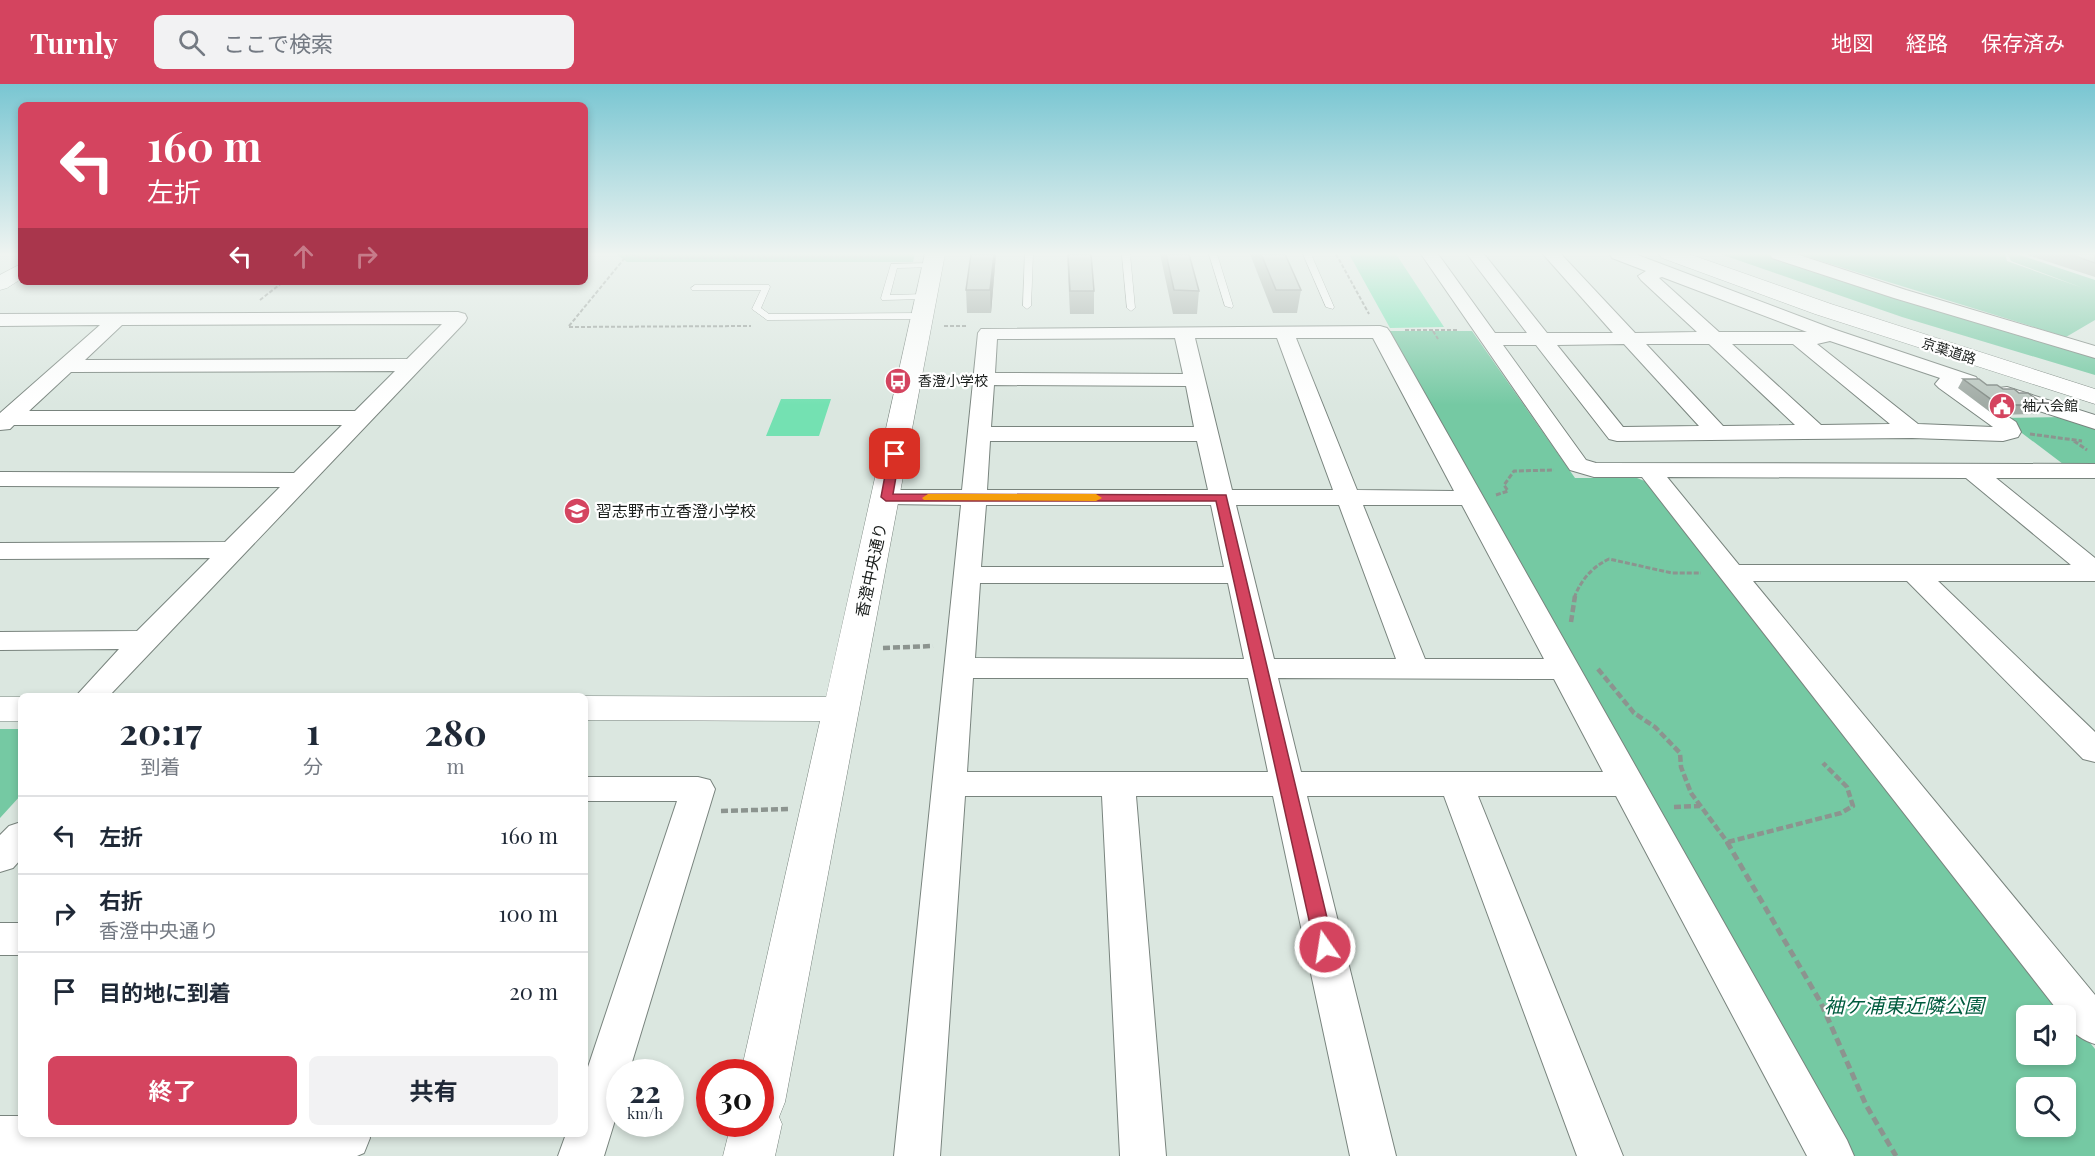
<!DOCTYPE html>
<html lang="ja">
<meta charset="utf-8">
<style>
body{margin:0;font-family:"Playfair Display","Noto Sans JP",serif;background:#f2f2f3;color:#1f2937;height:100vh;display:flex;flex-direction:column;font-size:22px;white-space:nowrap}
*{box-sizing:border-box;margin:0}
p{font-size:20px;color:#747a83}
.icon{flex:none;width:33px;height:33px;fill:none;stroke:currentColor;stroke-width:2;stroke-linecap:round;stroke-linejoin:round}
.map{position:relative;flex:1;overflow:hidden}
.details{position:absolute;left:18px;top:609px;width:570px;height:444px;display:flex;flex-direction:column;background:#fff;border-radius:9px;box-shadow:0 3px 9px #0003}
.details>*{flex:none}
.hud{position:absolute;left:18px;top:18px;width:570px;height:183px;border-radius:9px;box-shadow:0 3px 9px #0003;background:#d4445f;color:#fff;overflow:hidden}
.buttons{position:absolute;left:2016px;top:921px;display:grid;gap:12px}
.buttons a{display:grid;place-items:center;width:60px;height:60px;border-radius:9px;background:#fff;box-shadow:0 3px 9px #0003;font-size:30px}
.speed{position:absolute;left:606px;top:975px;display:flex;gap:12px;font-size:30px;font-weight:700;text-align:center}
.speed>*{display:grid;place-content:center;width:78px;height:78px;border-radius:50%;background:#fff;box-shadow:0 3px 9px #0003;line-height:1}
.speed small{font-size:15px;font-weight:400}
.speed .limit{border:9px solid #d22;background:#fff;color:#111}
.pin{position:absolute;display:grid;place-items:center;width:51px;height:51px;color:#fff;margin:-26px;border-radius:12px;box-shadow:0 3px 9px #0006}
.me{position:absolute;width:66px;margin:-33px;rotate:347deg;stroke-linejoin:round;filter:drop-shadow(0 0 4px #0008)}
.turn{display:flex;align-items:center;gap:21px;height:126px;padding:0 30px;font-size:27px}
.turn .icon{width:78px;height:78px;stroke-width:2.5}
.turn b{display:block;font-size:42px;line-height:51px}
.lanes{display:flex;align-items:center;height:57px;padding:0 30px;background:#0003;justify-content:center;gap:30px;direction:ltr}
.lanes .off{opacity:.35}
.eta{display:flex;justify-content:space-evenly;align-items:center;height:102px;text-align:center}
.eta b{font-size:36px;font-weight:700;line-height:42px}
.cta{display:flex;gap:12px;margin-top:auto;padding:12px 30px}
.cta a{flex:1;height:69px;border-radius:9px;background:#d4445f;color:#fff;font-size:24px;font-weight:700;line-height:69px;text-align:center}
.cta a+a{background:#f2f2f3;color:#1f2937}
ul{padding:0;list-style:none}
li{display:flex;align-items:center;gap:18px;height:78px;padding:0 30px;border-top:2px solid #e0e1e3}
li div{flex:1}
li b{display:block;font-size:22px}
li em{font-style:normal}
header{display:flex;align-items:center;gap:36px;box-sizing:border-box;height:84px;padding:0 30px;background:#d4445f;color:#fff}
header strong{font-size:28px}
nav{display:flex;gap:33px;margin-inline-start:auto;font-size:21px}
.search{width:420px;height:54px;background:#f2f2f3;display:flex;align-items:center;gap:15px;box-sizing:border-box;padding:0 21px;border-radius:9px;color:#747a83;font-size:22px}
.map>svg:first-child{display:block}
.green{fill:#75c9a3;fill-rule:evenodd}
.water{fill:#74e1b2}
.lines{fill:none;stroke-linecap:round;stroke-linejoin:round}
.lane-casing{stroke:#79847e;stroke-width:1}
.street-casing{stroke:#79847e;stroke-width:2}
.secondary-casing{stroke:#79847e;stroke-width:1}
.highway-casing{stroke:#79847e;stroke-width:1}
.path-far3{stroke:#8c948f;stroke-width:2;stroke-dasharray:4 2;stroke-linecap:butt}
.path-far2{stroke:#8c948f;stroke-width:3;stroke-dasharray:5 2;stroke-linecap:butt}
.path-far1{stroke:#8c948f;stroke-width:4.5;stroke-dasharray:7 3;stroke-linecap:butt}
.path{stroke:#8c948f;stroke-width:5;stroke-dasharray:8 4.5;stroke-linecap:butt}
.lane{fill:#fff;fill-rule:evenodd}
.street{fill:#fff;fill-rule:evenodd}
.secondary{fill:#fff;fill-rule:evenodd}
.highway{fill:#fff;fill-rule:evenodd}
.wall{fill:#a1aba5}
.shaded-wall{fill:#838b86}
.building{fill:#bbc7c0;stroke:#838b86;stroke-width:1.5}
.route{fill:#d4445f;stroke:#8a2c3e;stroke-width:1.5}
.slow{fill:#f59e0b}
.labels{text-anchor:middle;stroke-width:4.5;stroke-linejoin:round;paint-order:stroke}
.far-street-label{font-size:14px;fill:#1a1e1c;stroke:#fff}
.far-poi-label{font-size:14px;fill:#1a1e1c;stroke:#fff;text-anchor:start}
.poi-label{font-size:16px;fill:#1a1e1c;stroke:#fff;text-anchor:start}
.street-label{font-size:16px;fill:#1a1e1c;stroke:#fff}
.near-park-label{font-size:20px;font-style:italic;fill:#005c3f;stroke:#fff}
</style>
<header>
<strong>Turnly</strong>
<div class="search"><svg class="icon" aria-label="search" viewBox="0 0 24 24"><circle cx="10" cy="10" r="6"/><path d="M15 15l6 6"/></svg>ここで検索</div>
<nav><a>地図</a><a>経路</a><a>保存済み</a></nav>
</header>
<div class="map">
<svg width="2095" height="1072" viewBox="0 0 2095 1072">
<rect width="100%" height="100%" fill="#dbe7e0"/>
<path class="green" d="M616,170H915L913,178H627Z
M1720,170H1771L2095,271V291L1902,233Z
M1798,170H1853L1842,174L1856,170H2005L2007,177L2083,204L2011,177L2008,170H2017L2095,196V236L2066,253Z
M1388,247H1472L1575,394H1637L1647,398L2095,965V1072H1847ZM2026,932H2066V970H2026ZM2026,1004H2066V1042H2026Z
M2068,333L2095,342V379L2063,380L2002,334Z
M0,645H21V711L0,734Z"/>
<path class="water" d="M1349,170H1396L1444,243L1390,244Z
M781,315H831L819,352H766Z"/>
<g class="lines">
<defs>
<path id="lane" d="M1025,170H1033L1031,222L1027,225L1023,222Z
M1122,170H1130L1135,224L1131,227L1127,224Z
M1209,170H1217L1233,222L1232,224L1225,222Z
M1303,170H1311L1334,223L1333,225L1326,223Z
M933,179L937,181L936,183L897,184L890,211L926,210L929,211V215L882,216L881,214L891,180Z
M695,201H769L770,203L761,224L769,230L922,229L926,232L922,235L767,236L752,225L761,206H692L691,204Z"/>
<path id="street" d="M1421,170H1438L1495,249H1527L1467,170H1484L1547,249H1613L1543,170H1561L1635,249L1697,248L1641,196L1638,192L1646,187L1612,174L1610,170H1635L1836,246L1976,293L1979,297L1976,301L1962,302L2016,338L2021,348L2018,353L2003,357L1912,354L1617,357L1609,355L1536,261H1503L1586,376L1596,379L2095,380V394H1996L2095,474V497H1938L2095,648V678L2083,675L1907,497H1753L2095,911V960C2082,956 2067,947 2066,932H2062L1642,393H1594L1570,386ZM1662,193L1807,248H1719L1659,194ZM1830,257L1940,294L1935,300L1939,304L1993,343L1918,340L1817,260ZM1624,260L1699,342L1623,343L1557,261ZM1646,260H1709L1795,341L1723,342ZM1732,260H1793L1890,340L1821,341ZM1667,393L1966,394L2071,481H1739Z
M1770,170H1796L1906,206L2095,262V274L1894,214L1772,174Z
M458,228L465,230L467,234L465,238L109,612H76L119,565L0,566V548L137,547L210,474L0,475V459L225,458L280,403L0,402V388L294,389L342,341H14L10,345L0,346V329L100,241L0,242V230ZM442,240L407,275L85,276L122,241ZM395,287L355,327H29L71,288Z
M1380,242L1387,244L1390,248L1847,1056L1854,1072H1807L1616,712H1478L1623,1072H1577L1444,712H1307L1396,1072H1350L1273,712H1136L1166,1072H1120L1102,712H965L940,1072H894L961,421L887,420L878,418L875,413L878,408L887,406H962L978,249L981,245ZM1175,254L1183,290L995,289L997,255ZM1195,254H1277L1333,406H1232ZM1296,254H1373L1454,407L1357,406ZM994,301L1186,302L1194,343H991ZM990,357H1197L1208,406H987ZM986,421H1211L1224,483H981ZM1236,421H1339L1396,575H1274ZM1363,421H1462L1544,575H1425ZM980,499H1228L1244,575L975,574ZM973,594H1248L1268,688H967ZM1278,594L1554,595L1603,688H1301Z
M2007,303L2095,331V345L1999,314L1996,309L1999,304Z
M585,693H698L710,696L715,705L629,988H620V1020L604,1072H558L566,1050H585V992L677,717H585Z
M21,738V775L13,784L0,788V751L9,742Z
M0,839H21V871H0Z
M0,1032H21V1050H369L370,1054L364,1069L357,1072H0Z"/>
<path id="secondary" d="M925,170H945L785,1018L779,1033L782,1040L775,1072H723L731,1040H760V988H741L820,637L585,636L584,612L826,613Z
M21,180V195L7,204L0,206V191Z
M0,613H21V637H0Z"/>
<path id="highway" d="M1659,170H1689L1831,220L2095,305V320L1815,230L1662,174Z"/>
</defs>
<use href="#lane" class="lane-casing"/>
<use href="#street" class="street-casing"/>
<use href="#secondary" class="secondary-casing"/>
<use href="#highway" class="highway-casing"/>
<path class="path-far3" d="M632,170L640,174L880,173
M1336,170L1369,230
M260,216L283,198
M569,242L628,170
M944,242H967
M569,243L751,242
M1405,246H1457
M1433,247L1438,255"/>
<path class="path-far2" d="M2030,350L2082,357
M2074,357L2087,366
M1496,411L1508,407L1504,401L1514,387L1554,386
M1574,514C1581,496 1592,483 1609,475L1672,489H1701"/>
<path class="path-far1" d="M1571,538L1575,512
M883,564L933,562
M1598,585L1634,629L1655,643L1680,669L1681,683L1691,709L1728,759
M1674,723L1700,722
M721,727L788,725
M1728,758L1841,729L1853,722L1847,703L1823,679"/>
<path class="path" d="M1727,758L1821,919L1866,1021L1896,1072"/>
<use href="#lane" class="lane"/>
<use href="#street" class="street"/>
<use href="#secondary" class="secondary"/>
<use href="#highway" class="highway"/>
</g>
<path class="wall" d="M971,170H996L991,229H967L966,206Z
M1067,170H1091L1094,207V230H1070Z
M1160,170H1189L1199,207L1197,230H1173Z
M1250,170H1285L1301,206L1297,229H1273Z
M2024,170H2095V193Z
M1963,295L2003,305L2044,321L2038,330L1994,331L1958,304Z"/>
<path class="shaded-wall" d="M994,170H996L991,229L990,206Z"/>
<path class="building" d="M971,170H994L990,206H966Z
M1068,170H1091L1094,207H1070Z
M1166,170H1189L1199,207L1174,206Z
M1261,170H1285L1301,206H1276Z
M2069,170H2095V179Z
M1963,295H1979L1987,301H1997L2003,305H2014L2019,309H2028L2044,321H1999Z"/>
<linearGradient id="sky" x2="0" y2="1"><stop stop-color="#79c6d2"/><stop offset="0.53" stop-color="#eff4f1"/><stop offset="1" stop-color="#eff4f1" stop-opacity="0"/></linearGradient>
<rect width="2095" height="321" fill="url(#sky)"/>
<path class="route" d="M895,367L900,370L893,410L1226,411L1334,863L1331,868L1325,871L1318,868L1315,863L1216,417H886L881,413L889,370Z"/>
<path class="slow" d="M928,410H1096L1102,414L1096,417L924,416L922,414Z"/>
<defs>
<symbol id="bus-disc" viewBox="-11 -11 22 22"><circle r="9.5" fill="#d4445f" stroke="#fff"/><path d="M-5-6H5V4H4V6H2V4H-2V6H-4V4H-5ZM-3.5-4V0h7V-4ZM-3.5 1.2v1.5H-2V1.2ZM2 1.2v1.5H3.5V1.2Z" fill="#fff"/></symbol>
<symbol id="civic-disc" viewBox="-11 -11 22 22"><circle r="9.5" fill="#d4445f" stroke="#fff"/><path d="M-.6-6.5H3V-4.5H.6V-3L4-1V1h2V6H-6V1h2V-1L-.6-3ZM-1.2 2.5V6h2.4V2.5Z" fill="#fff"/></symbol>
<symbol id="school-disc" viewBox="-11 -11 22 22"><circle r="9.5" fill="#d4445f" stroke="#fff"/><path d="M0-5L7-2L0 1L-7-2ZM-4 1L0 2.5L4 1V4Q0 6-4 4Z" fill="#fff"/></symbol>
</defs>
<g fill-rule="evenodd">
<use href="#bus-disc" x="883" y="282" width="30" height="30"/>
<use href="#civic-disc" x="1987" y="307" width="30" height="30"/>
<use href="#school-disc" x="562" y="412" width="30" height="30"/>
</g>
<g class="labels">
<g class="far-street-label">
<text transform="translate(1949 267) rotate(18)" y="5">京葉道路</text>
</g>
<g class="far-poi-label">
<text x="918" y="302">香澄小学校</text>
<text x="2022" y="327">袖六会館</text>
</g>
<g class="poi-label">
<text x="596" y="433">習志野市立香澄小学校</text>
</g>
<g class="street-label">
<text transform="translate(871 486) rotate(-78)" y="6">香澄中央通り</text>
</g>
<g class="near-park-label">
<text x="1904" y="929">袖ケ浦東近隣公園</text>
</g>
</g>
</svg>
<div class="buttons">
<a><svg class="icon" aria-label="sound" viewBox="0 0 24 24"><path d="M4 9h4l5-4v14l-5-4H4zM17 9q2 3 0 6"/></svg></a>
<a><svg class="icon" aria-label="search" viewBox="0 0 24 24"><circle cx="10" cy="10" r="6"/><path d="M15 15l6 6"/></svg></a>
</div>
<div class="speed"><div>22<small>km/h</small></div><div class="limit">30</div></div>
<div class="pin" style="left:895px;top:370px;background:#d93025"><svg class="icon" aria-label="arrive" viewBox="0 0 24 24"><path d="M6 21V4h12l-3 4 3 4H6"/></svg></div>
<svg class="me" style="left:1325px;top:863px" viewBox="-20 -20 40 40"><circle r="17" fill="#d4445f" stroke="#fff" stroke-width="3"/><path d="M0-11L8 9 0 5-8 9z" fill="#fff"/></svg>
<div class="hud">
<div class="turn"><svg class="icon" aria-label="left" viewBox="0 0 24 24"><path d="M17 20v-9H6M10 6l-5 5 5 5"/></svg><div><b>160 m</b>左折</div></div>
<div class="lanes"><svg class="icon" aria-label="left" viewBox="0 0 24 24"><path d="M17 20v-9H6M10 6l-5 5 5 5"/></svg><svg class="icon off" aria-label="ahead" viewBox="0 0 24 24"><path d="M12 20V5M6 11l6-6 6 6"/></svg><svg class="icon off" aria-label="right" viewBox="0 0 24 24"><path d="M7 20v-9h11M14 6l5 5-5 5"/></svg></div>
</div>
<section class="details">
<div class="eta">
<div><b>20:17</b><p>到着</p></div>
<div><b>1</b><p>分</p></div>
<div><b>280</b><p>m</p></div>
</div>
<ul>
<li><svg class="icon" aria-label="left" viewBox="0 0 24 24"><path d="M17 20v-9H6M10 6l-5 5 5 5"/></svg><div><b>左折</b></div><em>160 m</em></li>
<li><svg class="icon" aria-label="right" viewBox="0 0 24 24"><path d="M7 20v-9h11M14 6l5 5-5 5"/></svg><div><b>右折</b><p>香澄中央通り</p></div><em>100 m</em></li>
<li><svg class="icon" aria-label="arrive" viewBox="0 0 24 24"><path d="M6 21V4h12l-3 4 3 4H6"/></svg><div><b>目的地に到着</b></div><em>20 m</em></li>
</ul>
<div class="cta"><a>終了</a><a>共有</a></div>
</section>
</div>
